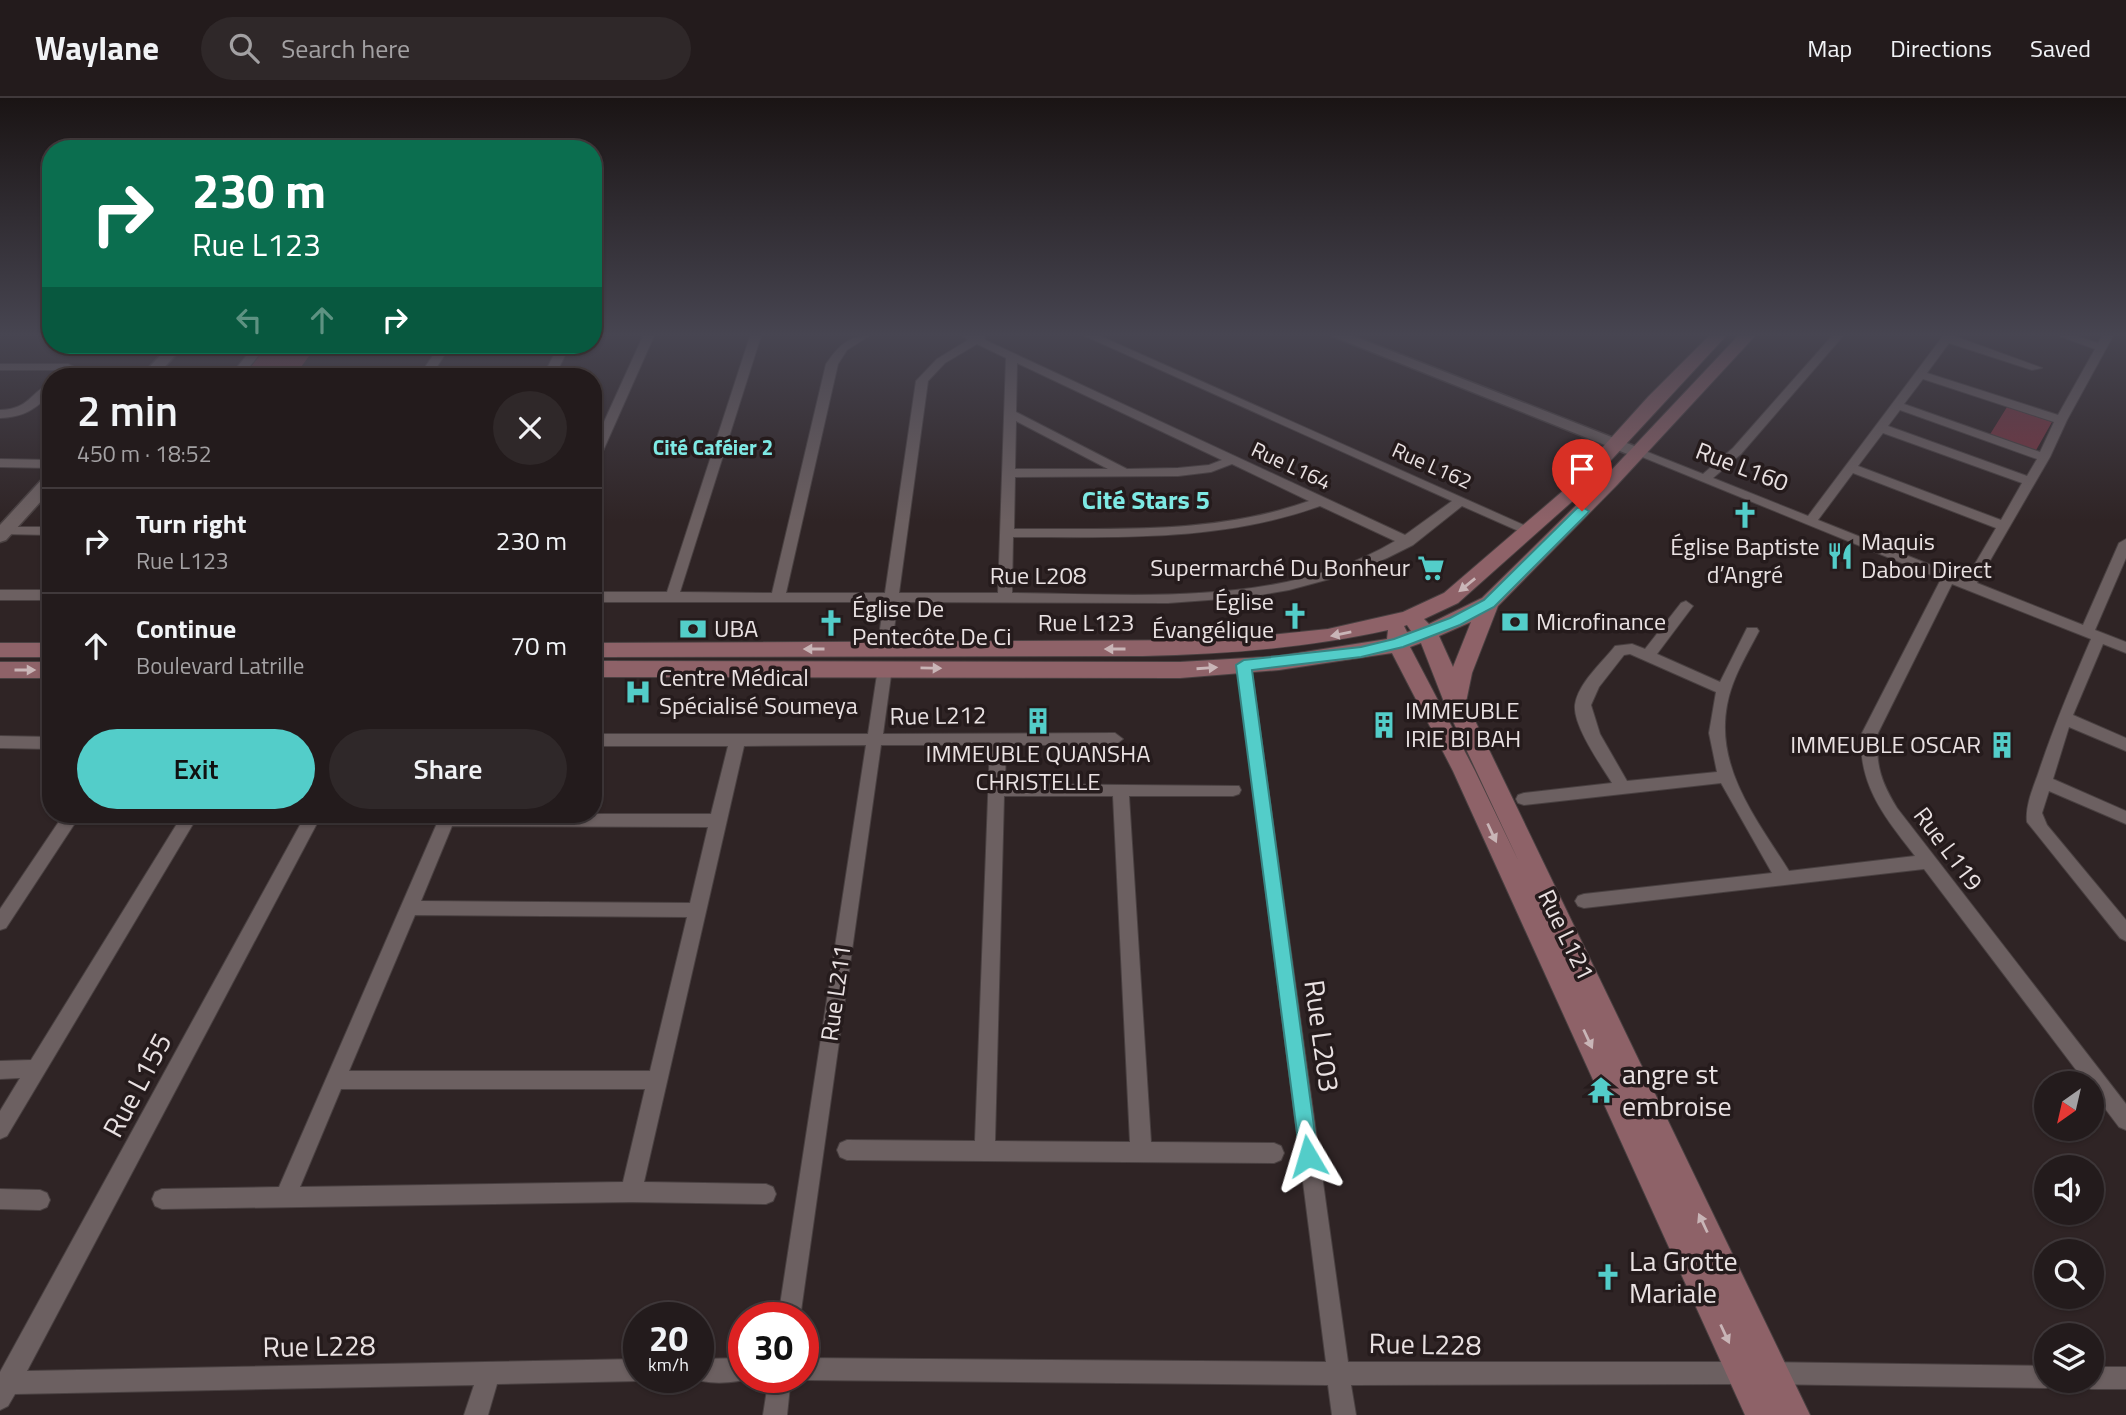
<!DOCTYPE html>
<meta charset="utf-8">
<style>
body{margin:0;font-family:"Titillium Web",sans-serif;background:#2f2829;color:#f1f3f6;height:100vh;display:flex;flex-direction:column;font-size:26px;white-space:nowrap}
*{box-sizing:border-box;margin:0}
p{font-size:23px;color:#a3a1a3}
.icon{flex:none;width:38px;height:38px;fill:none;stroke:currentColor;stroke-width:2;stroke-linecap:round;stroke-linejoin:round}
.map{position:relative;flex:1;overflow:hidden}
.sheet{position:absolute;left:42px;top:270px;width:560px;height:455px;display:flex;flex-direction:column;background:#231b1c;border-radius:28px;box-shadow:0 2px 5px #0004,0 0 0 2px #40393b}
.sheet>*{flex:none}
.top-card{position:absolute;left:42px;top:42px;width:560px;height:214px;border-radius:28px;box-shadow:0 2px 5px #0004,0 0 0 2px #40393b;background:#0b6e4f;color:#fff;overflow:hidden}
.needle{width:46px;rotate:214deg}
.tools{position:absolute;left:2034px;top:973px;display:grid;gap:14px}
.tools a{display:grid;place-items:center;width:70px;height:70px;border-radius:50%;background:#231b1c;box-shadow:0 2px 5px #0004,0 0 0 2px #40393b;font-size:35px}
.speed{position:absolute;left:623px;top:1204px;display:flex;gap:14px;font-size:35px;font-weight:700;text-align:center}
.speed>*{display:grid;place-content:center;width:91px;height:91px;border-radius:50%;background:#231b1c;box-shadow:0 2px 5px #0004,0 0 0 2px #40393b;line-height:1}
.speed small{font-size:18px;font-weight:400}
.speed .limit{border:10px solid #d22;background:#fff;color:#111}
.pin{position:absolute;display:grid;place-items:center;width:60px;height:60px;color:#fff;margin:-72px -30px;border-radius:50% 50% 50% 0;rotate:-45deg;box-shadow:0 0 7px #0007}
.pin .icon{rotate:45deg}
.me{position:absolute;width:77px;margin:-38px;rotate:353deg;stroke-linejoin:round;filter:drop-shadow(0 0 5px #0008)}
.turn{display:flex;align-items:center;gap:24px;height:147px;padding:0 35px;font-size:32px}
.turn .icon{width:91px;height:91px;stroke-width:2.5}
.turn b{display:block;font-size:49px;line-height:60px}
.lanes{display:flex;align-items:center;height:66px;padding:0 35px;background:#0003;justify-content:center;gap:35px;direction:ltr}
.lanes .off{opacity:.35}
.round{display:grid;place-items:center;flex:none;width:74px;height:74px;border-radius:37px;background:#2f2829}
.headline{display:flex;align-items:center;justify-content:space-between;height:119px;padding:0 35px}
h1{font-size:42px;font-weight:600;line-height:52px}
.primary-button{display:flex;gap:14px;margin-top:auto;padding:14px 35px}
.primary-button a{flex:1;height:80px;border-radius:42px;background:#53cdc9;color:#111;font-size:28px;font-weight:600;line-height:80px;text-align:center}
.primary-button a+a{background:#2f2829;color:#f1f3f6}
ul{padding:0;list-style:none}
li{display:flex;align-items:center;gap:21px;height:105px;padding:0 35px;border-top:2px solid #40393b}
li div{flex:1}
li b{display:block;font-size:26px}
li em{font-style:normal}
header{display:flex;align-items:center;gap:42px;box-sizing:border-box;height:98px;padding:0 35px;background:#231b1c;border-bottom:2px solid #40393b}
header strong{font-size:33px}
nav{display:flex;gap:38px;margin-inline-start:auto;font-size:24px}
.search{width:490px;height:63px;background:#2f2829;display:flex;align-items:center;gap:18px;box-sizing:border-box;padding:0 24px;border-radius:38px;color:#a3a1a3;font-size:26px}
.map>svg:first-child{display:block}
.green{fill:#7b3440}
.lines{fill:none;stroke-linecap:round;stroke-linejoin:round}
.minor-casing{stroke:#494041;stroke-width:2}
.tertiary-casing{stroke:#494041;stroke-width:3}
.secondary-casing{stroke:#494041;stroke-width:2}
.minor{fill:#6c6061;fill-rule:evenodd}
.tertiary{fill:#6c6061;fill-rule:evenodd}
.secondary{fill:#8e6268;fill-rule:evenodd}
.oneway{fill:#c9b5b7}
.route{fill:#53cdc9;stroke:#368583;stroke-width:2}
.labels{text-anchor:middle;stroke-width:7;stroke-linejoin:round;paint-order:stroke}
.far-neighbourhood-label{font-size:21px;font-weight:bold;fill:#7ee9e4;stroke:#251b1c}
.far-street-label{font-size:21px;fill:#e9e1e2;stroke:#251b1c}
.street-label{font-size:24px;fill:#e9e1e2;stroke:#251b1c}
.poi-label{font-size:24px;fill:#e9e1e2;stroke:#251b1c;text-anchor:start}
.neighbourhood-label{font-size:26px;font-weight:bold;fill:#7ee9e4;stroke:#251b1c}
.near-street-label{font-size:28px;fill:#e9e1e2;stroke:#251b1c}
.near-poi-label{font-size:28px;fill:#e9e1e2;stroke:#251b1c;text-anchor:start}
</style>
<header>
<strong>Waylane</strong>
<div class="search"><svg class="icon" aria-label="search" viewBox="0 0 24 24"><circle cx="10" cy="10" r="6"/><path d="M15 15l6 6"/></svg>Search here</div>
<nav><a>Map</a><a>Directions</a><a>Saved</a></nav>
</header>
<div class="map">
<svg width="2126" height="1317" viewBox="0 0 2126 1317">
<rect width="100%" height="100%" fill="#2f2425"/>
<path class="green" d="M268,247H317L296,276H245Z
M2007,309L2052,324L2035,354L1989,338Z"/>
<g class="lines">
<defs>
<path id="minor" d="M643,238H654L599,362L593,366V348Z
M750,238H761L680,494L772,495L826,266C838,249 847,238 869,238L847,252L838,266L786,495H885L916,283L937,261L968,242L963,238H985V242L1405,437L1452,403L1085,238H1100L1535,432L1533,435H1523L1462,408L1413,447L1387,460L1352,475L1289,492L1249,499L1168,505L898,504L891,551L884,556L877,551L884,504H593V494H667ZM977,246L1006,260L998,495H899L928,283L945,265ZM1017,265L1222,362L1209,367L1178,370L1127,371L1016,314ZM1016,323L1108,371H1015ZM1232,366L1309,403C1213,437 1113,430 1014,431L1015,379L1178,378L1211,374ZM1320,408L1395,443C1282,510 1139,496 1012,495L1013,439C1118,439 1220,444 1320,408Z
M1832,238H1843L1741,356L1713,380L1808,418L1943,238H1954L2042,270L2032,272L1949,245L1927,275L2058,317L2095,251L2059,238H2076L2098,245L2102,238H2113L2067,322L2050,359L1977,485L2083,527L2119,445L2126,441V460L2095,532L2126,544V555L2103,546L2073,617L2126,640V653L2069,629L2053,681L2126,713V726L2049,693L2042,715L2047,727L2126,822V843L2120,840L2027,724C2025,707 2034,688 2039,673C2054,628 2072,585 2091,541L1952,486L1877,637C1876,668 1881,684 1897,710L2126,1006V1032L2119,1029L2091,992V985H2086L1924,771L1584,810L1578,808L1575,803L1578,798L1584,796L1772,775L1721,685L1524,707L1518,705L1516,701L1518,697L1524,695L1612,685C1601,667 1573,628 1575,607C1578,585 1602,565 1615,548L1632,546L1645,551L1681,505L1686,503L1693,508L1657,556L1720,584L1747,530H1757L1759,533C1747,556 1732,580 1727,607C1715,670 1757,722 1789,773L1915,758C1885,719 1859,689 1861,637L1941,481L1630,354L1636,350L1640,351L1703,376L1733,350ZM1923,281L2054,324L2040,354L1904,306ZM1900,312L2037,361L2027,378L1888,328ZM1883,335L2022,385L2001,422L1858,368ZM1853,375L1996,430L1966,481L1818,422ZM1630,556L1716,594L1709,635L1717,674L1627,683L1600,636L1591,607L1599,589L1624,557Z
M255,247H267L242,278H230Z
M440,247H451L431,278H419Z
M559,247H570L555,278H543Z
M0,266H68L74,269L68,272H0Z
M51,285V295C35,312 23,319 0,320V312C30,311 29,295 51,285Z
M0,361L51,362V370L0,369Z
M5,429H51V437L0,436V431Z
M0,492H51V502H0Z
M1244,562L1251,567L1348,1264H1746L1754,1267L1757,1274L1760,1267L1768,1264L2046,1268V1283H2056L2054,1287L2046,1290L1768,1286L1760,1283L1757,1276L1754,1283L1746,1286L1351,1287L1356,1317H1332L1328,1287L803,1282L795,1279H803V1260L1326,1264L1237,567Z
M885,565L892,570L883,636L1115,635L1123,641L1115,647H1006L1005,686L1239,688L1241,692L1239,696L1233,698H1129L1151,1044L1274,1045L1281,1048L1284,1055L1281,1062L1274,1065L847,1062L840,1059L837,1052L840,1045L847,1042L975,1043L990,647H881L800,1220H778L866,647L744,648L644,1084L766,1086L773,1089L776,1096L773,1103L766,1106L631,1104L162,1111L155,1108L152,1101L155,1094L162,1091L279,1089L441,716H711L728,648H593V636H868L878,570ZM1004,698H1113L1130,1044L995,1043ZM452,728L708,729L690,805L421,803ZM415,817L687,819L650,973H349ZM341,991H645L623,1084L300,1089Z
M0,638L51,639V651L0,650Z
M64,716H81L6,830L0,832V811Z
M183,716H199L7,1038L0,1041V1013L20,980L0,981V963L31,962Z
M306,716H322L27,1273L639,1261V1279L647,1280L639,1283L497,1286L488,1317H464L474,1287L15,1296L8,1308L0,1312V1274Z
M0,1091L40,1092L47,1095L50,1102L47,1109L40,1112L0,1111Z
M744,1260V1279H752C736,1286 704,1287 690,1279H698V1261Z
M2091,1269H2126V1291H2091L2083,1288L2081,1283H2091Z
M769,1279H791L787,1317H763Z"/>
<path id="tertiary" d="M1332,238H1353L1642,351L1644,354L1642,357H1630Z
M170,247H185L156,278H141Z
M51,377V392L6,442L0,444V427L45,378Z"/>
<path id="secondary" d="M1709,238H1726L1576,400L1458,505L1424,521L1429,526L1482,500L1605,379L1738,238H1755L1617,387L1498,508L1472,575L1466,604L1810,1317H1745L1453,673L1392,555L1279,572L1180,580L593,579V563L1180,564L1279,558L1387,541L1388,532C1307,550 1226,556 1143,558L593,559V545L1221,542L1328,531L1403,514L1444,495L1564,392L1648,299ZM1471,524L1453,569L1439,538ZM1407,527L1411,533L1407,534L1404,528ZM1421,545L1444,604L1519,764L1475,673L1410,549Z
M0,545H51V559H0Z
M0,564H51V580H0Z"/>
</defs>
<use href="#minor" class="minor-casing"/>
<use href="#tertiary" class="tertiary-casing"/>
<use href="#secondary" class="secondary-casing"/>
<use href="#minor" class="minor"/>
<use href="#tertiary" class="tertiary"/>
<use href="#secondary" class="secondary"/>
</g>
<defs><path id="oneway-solid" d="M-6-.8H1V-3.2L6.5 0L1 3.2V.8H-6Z" transform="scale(1.75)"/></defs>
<g class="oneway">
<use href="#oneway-solid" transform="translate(1467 487) rotate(141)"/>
<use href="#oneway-solid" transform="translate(1341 536) rotate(169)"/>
<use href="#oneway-solid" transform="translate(814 551) rotate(180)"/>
<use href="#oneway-solid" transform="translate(1115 551) rotate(-180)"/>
<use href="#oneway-solid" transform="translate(931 570) rotate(1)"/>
<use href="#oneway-solid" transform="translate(1207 570) rotate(-4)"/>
<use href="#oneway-solid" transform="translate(25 572)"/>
<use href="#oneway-solid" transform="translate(1492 735) rotate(65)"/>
<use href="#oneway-solid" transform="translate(1588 941) rotate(65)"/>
<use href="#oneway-solid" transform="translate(1703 1125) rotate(-115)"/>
<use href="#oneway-solid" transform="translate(1725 1236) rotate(65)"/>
</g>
<linearGradient id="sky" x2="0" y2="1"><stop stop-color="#1a1414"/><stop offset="0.56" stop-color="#474551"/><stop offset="1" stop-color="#474551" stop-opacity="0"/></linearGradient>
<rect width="2126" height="423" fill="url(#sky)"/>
<path class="route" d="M1582,409L1589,413L1587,416L1494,509L1460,527L1403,549L1361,559L1252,572L1318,1058L1315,1065L1308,1068L1301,1065L1236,567L1244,562L1361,549L1394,541L1450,520L1484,502L1577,410Z"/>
<defs>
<symbol id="church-bare" viewBox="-9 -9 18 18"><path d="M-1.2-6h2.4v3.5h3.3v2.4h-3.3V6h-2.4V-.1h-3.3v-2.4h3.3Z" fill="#53cdc9" stroke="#251b1c" stroke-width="2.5" paint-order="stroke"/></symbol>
<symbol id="restaurant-bare" viewBox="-9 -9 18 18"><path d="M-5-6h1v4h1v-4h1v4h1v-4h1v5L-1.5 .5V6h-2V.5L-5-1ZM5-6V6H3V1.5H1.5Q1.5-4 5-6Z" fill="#53cdc9" stroke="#251b1c" stroke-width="2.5" paint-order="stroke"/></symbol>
<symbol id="supermarket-bare" viewBox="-9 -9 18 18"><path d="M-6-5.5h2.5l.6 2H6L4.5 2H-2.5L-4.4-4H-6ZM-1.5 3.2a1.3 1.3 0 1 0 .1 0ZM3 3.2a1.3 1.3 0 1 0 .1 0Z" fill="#53cdc9" stroke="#251b1c" stroke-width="2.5" paint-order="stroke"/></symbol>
<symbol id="bank-bare" viewBox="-9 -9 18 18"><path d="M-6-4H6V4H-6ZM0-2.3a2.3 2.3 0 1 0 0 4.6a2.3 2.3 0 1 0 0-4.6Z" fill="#53cdc9" stroke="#251b1c" stroke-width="2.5" paint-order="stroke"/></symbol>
<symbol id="hospital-bare" viewBox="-9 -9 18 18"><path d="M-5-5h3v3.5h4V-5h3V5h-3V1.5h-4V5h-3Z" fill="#53cdc9" stroke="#251b1c" stroke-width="2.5" paint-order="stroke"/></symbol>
<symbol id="building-bare" viewBox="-9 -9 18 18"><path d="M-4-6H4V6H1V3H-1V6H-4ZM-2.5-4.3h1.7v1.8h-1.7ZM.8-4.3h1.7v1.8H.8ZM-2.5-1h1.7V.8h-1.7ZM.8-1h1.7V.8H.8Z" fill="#53cdc9" stroke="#251b1c" stroke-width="2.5" paint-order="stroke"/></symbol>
<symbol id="temple-bare" viewBox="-9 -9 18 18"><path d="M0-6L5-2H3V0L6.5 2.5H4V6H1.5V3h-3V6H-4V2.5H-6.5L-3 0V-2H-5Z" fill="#53cdc9" stroke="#251b1c" stroke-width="2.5" paint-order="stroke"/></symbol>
</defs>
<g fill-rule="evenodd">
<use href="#church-bare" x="1726" y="398" width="38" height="38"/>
<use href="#restaurant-bare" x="1821" y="439" width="38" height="38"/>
<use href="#supermarket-bare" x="1412" y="451" width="38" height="38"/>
<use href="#church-bare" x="1276" y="499" width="38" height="38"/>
<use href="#bank-bare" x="1496" y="505" width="38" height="38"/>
<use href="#church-bare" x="812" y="506" width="38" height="38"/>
<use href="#bank-bare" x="674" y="512" width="38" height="38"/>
<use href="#hospital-bare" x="619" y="575" width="38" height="38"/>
<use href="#building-bare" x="1019" y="604" width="38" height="38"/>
<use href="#building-bare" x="1365" y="608" width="38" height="38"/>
<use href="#building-bare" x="1983" y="628" width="38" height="38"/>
<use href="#temple-bare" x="1582" y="973" width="38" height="38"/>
<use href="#church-bare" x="1589" y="1160" width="38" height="38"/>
</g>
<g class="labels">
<g class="far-neighbourhood-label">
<text x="713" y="357">Cité Caféier 2</text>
</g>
<g class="far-street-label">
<text transform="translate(1291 368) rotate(25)" y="7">Rue L164</text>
<text transform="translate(1432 368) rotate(24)" y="7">Rue L162</text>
</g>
<g class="street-label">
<text transform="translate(1742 369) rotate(21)" y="8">Rue L160</text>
<text x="1038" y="486">Rue L208</text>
<text x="1086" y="533">Rue L123</text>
<text transform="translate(938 618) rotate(-1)" y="8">Rue L212</text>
<text transform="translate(1948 751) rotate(53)" y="8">Rue L119</text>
<text transform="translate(1566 837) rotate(64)" y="8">Rue L121</text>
<text transform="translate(836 895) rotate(-82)" y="8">Rue L211</text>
</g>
<g class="poi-label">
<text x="1861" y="452">Maquis<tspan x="1861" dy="28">Dabou Direct</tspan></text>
<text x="1745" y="457" text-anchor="middle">Église Baptiste<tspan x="1745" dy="28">d’Angré</tspan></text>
<text x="1410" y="478" text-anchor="end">Supermarché Du Bonheur</text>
<text x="1274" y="512" text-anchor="end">Église<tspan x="1274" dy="28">Évangélique</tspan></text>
<text x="852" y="519">Église De<tspan x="852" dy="28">Pentecôte De Ci</tspan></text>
<text x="1536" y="532">Microfinance</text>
<text x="714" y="539">UBA</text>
<text x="659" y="588">Centre Médical<tspan x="659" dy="28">Spécialisé Soumeya</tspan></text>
<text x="1405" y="621">IMMEUBLE<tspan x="1405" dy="28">IRIE BI BAH</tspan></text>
<text x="1981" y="655" text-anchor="end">IMMEUBLE OSCAR</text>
<text x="1038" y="664" text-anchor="middle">IMMEUBLE QUANSHA<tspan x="1038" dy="28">CHRISTELLE</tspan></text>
</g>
<g class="neighbourhood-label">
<text x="1146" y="411">Cité Stars 5</text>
</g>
<g class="near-street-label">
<text transform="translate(1322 938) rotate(82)" y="10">Rue L203</text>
<text transform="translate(137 987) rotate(-62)" y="10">Rue L155</text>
<text transform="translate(1425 1246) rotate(1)" y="10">Rue L228</text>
<text transform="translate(319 1248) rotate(-1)" y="10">Rue L228</text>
</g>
<g class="near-poi-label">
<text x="1622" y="986">angre st<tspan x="1622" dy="32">embroise</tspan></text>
<text x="1629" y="1173">La Grotte<tspan x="1629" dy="32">Mariale</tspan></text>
</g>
</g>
</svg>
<div class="tools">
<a><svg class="needle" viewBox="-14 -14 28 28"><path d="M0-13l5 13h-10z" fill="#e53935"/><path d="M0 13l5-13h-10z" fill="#a3a1a3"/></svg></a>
<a><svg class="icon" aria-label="sound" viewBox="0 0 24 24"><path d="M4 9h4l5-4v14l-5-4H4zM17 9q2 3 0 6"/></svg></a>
<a><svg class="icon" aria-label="search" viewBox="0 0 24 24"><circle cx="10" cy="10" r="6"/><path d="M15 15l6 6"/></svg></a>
<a><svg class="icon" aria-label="layers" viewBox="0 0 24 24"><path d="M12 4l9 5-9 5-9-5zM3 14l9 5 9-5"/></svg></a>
</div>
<div class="speed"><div>20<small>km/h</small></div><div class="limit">30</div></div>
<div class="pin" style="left:1582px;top:413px;background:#d93025"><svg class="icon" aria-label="arrive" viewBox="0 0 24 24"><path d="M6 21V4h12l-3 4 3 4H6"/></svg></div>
<svg class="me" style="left:1308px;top:1058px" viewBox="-20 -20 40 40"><path d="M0-17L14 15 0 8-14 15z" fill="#53cdc9" stroke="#fff" stroke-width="4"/></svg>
<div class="top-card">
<div class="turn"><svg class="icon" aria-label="right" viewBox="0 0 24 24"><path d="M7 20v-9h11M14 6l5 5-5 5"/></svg><div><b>230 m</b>Rue L123</div></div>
<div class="lanes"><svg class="icon off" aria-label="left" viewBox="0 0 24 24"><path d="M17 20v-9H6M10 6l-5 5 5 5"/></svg><svg class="icon off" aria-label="ahead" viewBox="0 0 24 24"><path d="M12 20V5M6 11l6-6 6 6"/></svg><svg class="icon" aria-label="right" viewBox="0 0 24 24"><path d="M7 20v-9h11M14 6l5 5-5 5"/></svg></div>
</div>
<section class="sheet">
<div class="headline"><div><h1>2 min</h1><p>450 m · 18:52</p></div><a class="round"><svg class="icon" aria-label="close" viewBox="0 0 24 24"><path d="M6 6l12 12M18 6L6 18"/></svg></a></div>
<ul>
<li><svg class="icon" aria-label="right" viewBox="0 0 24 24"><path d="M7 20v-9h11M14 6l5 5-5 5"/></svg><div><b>Turn right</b><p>Rue L123</p></div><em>230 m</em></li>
<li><svg class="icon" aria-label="ahead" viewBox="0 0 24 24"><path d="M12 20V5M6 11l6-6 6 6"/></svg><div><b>Continue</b><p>Boulevard Latrille</p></div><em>70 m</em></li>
</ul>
<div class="primary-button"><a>Exit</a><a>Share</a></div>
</section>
</div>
